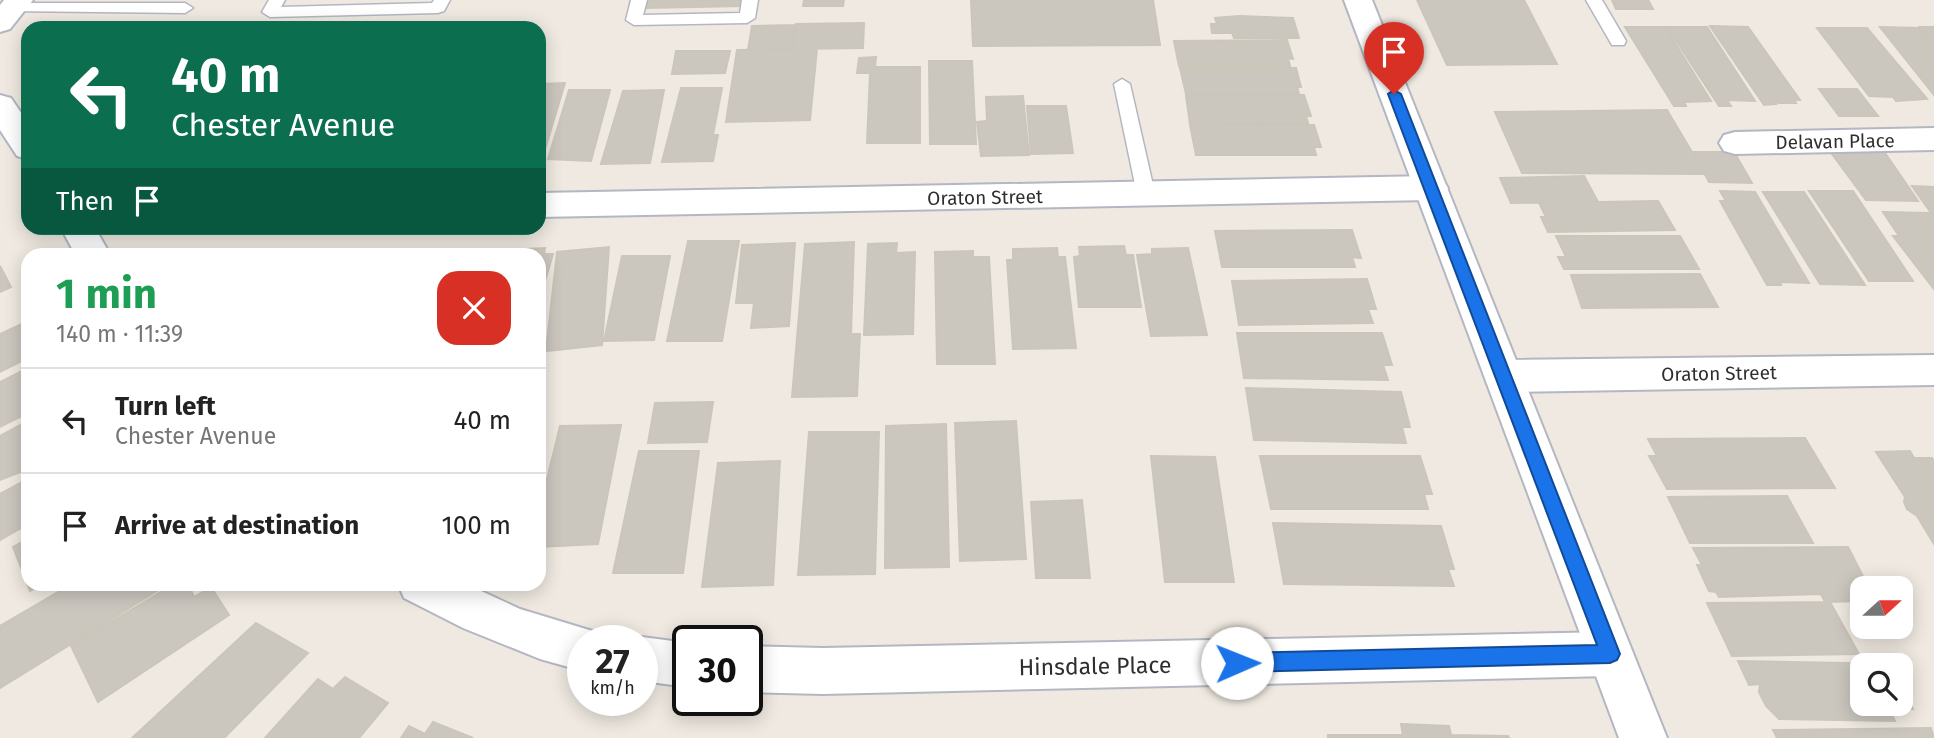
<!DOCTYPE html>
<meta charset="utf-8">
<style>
body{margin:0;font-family:"Fira Sans",sans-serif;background:#f2f2f2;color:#222;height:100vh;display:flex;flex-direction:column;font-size:26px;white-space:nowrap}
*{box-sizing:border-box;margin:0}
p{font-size:23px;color:#767676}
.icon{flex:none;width:38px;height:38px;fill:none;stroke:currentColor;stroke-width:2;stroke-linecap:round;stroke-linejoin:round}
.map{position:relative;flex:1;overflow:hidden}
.sheet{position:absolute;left:21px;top:248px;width:525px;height:343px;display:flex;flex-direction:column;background:#fff;border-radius:21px;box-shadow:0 4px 18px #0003}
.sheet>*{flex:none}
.banner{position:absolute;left:21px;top:21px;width:525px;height:214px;border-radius:21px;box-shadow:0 4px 18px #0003;background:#0b6e4f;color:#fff;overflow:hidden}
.needle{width:46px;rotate:69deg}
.fabs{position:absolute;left:1850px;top:576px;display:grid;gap:14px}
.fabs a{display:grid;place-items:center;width:63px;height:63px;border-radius:14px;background:#fff;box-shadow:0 4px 18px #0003;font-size:35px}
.speed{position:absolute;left:567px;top:625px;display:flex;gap:14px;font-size:35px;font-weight:700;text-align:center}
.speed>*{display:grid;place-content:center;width:91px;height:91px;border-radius:50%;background:#fff;box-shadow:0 4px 18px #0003;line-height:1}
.speed small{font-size:18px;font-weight:400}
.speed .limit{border:4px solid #111;border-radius:10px;background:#fff;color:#111}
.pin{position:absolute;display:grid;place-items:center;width:60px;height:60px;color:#fff;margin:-72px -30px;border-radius:50% 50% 50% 0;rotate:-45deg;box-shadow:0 0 7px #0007}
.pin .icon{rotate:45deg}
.me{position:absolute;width:77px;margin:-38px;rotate:89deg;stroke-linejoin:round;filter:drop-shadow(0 0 5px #0008)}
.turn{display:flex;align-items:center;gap:24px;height:147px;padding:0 35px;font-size:32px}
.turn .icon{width:91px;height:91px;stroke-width:2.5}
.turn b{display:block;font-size:49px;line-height:60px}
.then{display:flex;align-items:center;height:66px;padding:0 35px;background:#0003;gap:14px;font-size:26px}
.round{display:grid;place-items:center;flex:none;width:74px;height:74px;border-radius:21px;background:#f2f2f2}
.headline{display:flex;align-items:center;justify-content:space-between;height:119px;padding:0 35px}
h1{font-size:42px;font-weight:700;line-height:52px;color:#1e9e55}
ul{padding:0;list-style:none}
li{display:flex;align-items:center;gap:21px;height:105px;padding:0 35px;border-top:2px solid #e0e0e0}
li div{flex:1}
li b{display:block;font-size:26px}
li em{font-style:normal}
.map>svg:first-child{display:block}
.building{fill:#cbc7bf;stroke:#cbc5ba;stroke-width:2}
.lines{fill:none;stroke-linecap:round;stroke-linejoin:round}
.lane-casing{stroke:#b4b7c1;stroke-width:3}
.street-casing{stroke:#b4b7c1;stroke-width:4}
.secondary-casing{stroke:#b4b7c1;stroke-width:4}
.lane{fill:#fff;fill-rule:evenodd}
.street{fill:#fff;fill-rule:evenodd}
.secondary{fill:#fff;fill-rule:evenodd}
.route{fill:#1a73e8;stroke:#114b97;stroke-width:2}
.labels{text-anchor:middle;stroke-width:6;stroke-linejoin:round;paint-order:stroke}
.street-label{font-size:19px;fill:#2e2e2e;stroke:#fff}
.near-street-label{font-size:23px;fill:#2e2e2e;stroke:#fff}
</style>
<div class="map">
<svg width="1934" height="738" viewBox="0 0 1934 738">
<rect width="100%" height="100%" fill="#efe9e1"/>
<path class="building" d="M647,0H744L743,6L646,8Z
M804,0H844L843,6H803Z
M971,0H1153L1160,45L973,46Z
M1417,0H1524L1557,64L1447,65Z
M1612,0H1648L1653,9H1616Z
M1239,16L1293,18L1299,38H1234L1232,33H1212L1211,24H1217L1215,18Z
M864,23L863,48L793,49L796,24Z
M795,25L792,49L748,50L752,26Z
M1710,26L1748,27L1800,100H1794L1796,103H1779L1772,100L1776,104L1764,105Z
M1625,27H1665L1711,101L1684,102L1686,106H1674Z
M1667,27H1707L1755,101L1727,100L1731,106H1719Z
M1880,27L1919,28L1934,46V95Z
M1920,27H1934V43Z
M1817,28H1867L1927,99L1896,101L1893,97L1869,96Z
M1287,40L1293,59L1288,58L1290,66H1179L1174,41Z
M817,49L810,120L726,122L737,50Z
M676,51H730L725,73L672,74Z
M876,57L875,67H920V143H867L870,73H857L859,58Z
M929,61H972L976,144H930Z
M1180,68H1296L1301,87H1297L1299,94H1186Z
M565,83L543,156H539V84Z
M681,88H722L713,135H718L713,161L662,162Z
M1819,89H1857L1878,116H1839Z
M569,90H610L591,161L548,159Z
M664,90L650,163L601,164L623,91Z
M1304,95L1311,116H1306L1308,123L1190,124L1186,96Z
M1023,96L1029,155L981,156L977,122L987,121L986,97Z
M1027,106H1066L1073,153L1031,154Z
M1667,110L1705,174L1522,173L1495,112Z
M1190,125H1314L1321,147H1314L1316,155H1196Z
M1829,150H1883L1918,201L1866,200Z
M1693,152H1734L1752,183L1709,182Z
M1584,176L1598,202L1511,203L1500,178Z
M1912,186L1934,187V217Z
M1720,191L1755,192L1809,283L1780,282L1781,285H1767L1720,201H1726Z
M1809,191H1853L1913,281H1869Z
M1763,192H1804L1865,285L1820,284Z
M1658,201L1675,230L1548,232L1541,217H1546L1539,203Z
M1883,212L1929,213L1934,220V289L1893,236H1899Z
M1352,230L1361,258L1352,257L1355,267H1222L1215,231Z
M1556,236H1680L1699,269H1564L1558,257H1566Z
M688,241H739L722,341H667Z
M854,242L851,334H860L857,396L792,397L805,244Z
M795,243L789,326L751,328L754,303H736L742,245Z
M897,243L896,253L915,252L913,334L864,335L868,244Z
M1124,246L1126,255H1133L1141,307H1079L1074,257L1080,256L1079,247Z
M609,247L602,345L546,351L557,252Z
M545,248L544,254H553L539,301V256H501L502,250Z
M1057,248L1058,257H1065L1076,348L1013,349L1007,260H1013V249Z
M1188,248L1207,335L1151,336L1137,255L1152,254V249Z
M499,249L497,256H460L462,250Z
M973,251V257H989L995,364H937L935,252Z
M450,252L449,256H397L398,253Z
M622,256H670L654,340L604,341Z
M0,266L11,287L0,292Z
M1700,274L1718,307L1582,308L1571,275Z
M1367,279L1376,309H1368L1373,323L1239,325L1232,281Z
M28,321V358L0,372V334Z
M1237,333H1382L1392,365H1383L1388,380L1244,378Z
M28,368V413L0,427V382Z
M1246,388L1401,392L1410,427H1402L1406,443L1254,440Z
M713,402L707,442L648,443L655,403Z
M28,421V469L0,480V436Z
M1016,421L1026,559L960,561L955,423Z
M946,424L949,567L885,568L886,426Z
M621,425L598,544L539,547V512L560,426Z
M809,432H879L875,574L798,575Z
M1805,438L1835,488L1667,489L1649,456H1657L1648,439Z
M639,451H699L683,573H613Z
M1910,451L1914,458H1932L1934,462V544L1917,516L1907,509L1904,502L1905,497L1876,452Z
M1151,456L1215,457L1234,582H1165Z
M1260,456H1420L1432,494H1424L1428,509H1271Z
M780,461L773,585L702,587L718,463Z
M28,479V524L0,540V494Z
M1787,496L1813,543H1690L1668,497Z
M1082,500L1090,578H1036L1031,502Z
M1273,523L1441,526L1454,569H1448L1454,586L1284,584Z
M28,539V584H41L30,591L13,547Z
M1848,547L1869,588H1862V601L1825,602L1821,594L1719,597L1716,592L1709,591L1697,565H1702L1693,548Z
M72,584H168L0,688V626Z
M174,584H188L194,597L211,587L229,615L98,702L71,646Z
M1825,602H1830L1859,654L1732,656L1707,603Z
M256,623L308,653L224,738H132Z
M1738,661L1898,664L1862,665V704H1900V669L1911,689L1901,688L1913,709H1889L1895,721L1779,719L1766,706L1759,692L1760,684L1749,685Z
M345,677L388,703L359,738H265L318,679L333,689Z
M433,722L473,738H401L409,726L425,734Z
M1401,724L1449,726L1451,735L1508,736L1509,738H1328V735H1403Z
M1931,728L1934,738H1777L1773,730Z"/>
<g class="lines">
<defs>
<path id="lane" d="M269,0H285L281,7L432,3L434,0H450L444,11L438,13L270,17L262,12Z
M631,0H647L643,15L740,13L742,0H758L755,18L747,23L634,25L626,20Z
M1586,0H1602L1626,41L1624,45H1612Z
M12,3H185L193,8L185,13L6,11L4,8Z
M1122,79L1130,84L1155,194L1153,199H1139L1137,194L1114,84Z"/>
<path id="street" d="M4,0H33L10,29L0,32V5Z
M0,95L11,98L28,123V159L17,156L0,130Z
M1934,128V150L1735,154L1724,151L1719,143L1724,135L1735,132Z
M1431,176L1443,180L1448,188L1443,196L1431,200L539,217V193Z
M61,228H95L111,256H76Z
M1934,355V385L1504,392L1490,387L1485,376L1490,365L1504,360Z
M398,584H466L520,609L599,633L602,640H583V671L540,659L463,628L404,598Z
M1610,632L1626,638L1633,654L1626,670L1610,676L823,694L747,692V646L823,648Z
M642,637L688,643V687L642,681V640H632Z"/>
<path id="secondary" d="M1344,0H1372L1667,738H1619Z"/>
</defs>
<use href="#lane" class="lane-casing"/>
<use href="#street" class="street-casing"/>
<use href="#secondary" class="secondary-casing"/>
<use href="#lane" class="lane"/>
<use href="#street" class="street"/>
<use href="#secondary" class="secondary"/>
</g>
<path class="route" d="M1394,90L1401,94L1620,654L1617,660L1610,663L1237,672L1231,669L1228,663L1231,656L1237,653L1597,645L1388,94Z"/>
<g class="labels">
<g class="street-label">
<text transform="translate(1835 141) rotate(-1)" y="7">Delavan Place</text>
<text transform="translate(985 197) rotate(-1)" y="7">Oraton Street</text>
<text transform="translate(1719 373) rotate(-1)" y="7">Oraton Street</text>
</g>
<g class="near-street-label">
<text transform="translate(1095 666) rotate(-1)" y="8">Hinsdale Place</text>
</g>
</g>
</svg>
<div class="fabs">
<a><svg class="needle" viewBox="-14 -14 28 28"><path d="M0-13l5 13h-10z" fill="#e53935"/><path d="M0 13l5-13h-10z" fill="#767676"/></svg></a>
<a><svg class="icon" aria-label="search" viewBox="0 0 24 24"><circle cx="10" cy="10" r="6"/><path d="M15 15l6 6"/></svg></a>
</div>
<div class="speed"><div>27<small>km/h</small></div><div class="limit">30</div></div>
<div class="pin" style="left:1394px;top:94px;background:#d93025"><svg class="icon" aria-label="arrive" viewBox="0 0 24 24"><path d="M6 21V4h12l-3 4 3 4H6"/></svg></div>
<svg class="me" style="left:1237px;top:663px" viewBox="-20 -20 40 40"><circle r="19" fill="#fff"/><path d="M0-13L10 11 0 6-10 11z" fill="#1a73e8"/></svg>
<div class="banner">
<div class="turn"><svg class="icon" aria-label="left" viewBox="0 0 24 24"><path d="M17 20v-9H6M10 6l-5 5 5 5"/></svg><div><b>40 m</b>Chester Avenue</div></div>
<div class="then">Then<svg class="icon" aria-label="arrive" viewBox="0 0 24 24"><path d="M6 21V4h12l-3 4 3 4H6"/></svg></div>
</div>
<section class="sheet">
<div class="headline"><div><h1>1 min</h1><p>140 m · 11:39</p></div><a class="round" style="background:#d93025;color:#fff"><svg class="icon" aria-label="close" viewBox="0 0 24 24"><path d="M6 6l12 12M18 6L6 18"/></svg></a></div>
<ul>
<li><svg class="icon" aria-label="left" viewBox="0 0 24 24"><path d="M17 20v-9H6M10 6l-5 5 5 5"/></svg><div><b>Turn left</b><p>Chester Avenue</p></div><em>40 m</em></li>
<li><svg class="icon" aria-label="arrive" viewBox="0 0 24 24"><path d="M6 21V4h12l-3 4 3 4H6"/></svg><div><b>Arrive at destination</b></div><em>100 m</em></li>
</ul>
</section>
</div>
